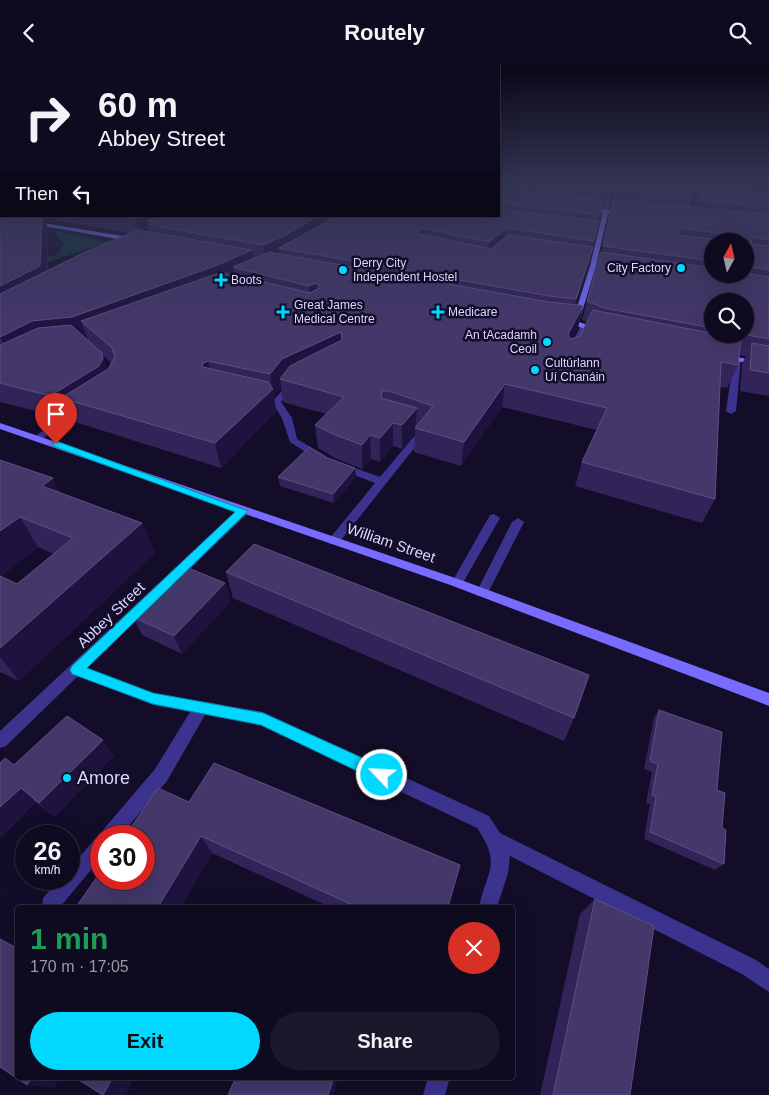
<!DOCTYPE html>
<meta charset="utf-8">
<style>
body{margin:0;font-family:Helvetica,sans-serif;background:#1c182c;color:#f1f3f6;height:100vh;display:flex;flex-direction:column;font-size:19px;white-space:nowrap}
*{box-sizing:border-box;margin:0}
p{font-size:16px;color:#9b9aa4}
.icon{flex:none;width:28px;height:28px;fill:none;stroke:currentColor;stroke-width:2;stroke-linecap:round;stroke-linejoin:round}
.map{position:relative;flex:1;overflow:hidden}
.drawer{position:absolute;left:15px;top:840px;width:500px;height:175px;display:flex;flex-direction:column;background:#0e0a1f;border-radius:5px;box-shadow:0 5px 20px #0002,0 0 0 1px #2e2b3d}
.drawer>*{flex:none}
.banner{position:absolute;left:0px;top:0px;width:500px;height:152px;box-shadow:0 5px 20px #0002,0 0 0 1px #2e2b3d;background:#0e0a1f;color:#f1f3f6;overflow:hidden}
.needle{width:32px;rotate:8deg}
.fabs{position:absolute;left:704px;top:168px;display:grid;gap:10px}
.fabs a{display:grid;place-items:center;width:50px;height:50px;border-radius:50%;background:#0e0a1f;box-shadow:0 5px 20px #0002,0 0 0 1px #2e2b3d;font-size:25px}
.speed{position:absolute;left:15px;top:760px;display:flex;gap:10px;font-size:25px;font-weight:700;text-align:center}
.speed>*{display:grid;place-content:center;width:65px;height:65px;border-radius:50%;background:#0e0a1f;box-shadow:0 5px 20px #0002,0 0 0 1px #2e2b3d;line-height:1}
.speed small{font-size:12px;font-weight:400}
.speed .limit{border:8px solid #d22;background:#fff;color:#111}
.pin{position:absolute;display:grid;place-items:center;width:42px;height:42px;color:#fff;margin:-51px -21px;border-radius:50% 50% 50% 0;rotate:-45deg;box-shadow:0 0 5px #0007}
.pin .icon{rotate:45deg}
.me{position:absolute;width:55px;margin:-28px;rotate:295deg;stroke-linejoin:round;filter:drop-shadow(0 0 4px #0008)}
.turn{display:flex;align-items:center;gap:18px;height:105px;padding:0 15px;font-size:22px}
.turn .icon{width:65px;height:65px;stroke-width:2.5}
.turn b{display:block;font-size:35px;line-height:42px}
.then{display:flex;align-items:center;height:48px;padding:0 15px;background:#0003;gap:10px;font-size:19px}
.round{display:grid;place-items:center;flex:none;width:52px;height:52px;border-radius:26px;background:#1c182c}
.headline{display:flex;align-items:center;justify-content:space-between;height:85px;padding:0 15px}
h1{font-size:30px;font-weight:700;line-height:38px;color:#1e9e55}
.action{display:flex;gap:10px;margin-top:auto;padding:10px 15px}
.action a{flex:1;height:58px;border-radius:30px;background:#01d8ff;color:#111;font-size:20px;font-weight:700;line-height:58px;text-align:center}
.action a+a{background:#1c182c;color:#f1f3f6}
header{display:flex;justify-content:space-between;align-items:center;height:65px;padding:0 15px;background:#0e0a1f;font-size:22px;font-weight:700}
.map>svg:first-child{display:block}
.green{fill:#0f3333}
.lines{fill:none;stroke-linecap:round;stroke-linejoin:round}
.lane{fill:#3b338d;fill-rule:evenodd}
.street{fill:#3b338d;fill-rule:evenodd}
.secondary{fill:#776cff;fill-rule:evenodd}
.wall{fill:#322459;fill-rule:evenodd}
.shaded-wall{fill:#1e133e}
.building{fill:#44376a;stroke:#5c5082;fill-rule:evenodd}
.route{fill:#01d8ff;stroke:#018ca6}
.poi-dot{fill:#01d8ff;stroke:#130d29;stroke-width:2}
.labels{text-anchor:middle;stroke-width:5;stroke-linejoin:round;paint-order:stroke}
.far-poi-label{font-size:12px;fill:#dcd5ff;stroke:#130d29;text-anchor:start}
.street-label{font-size:15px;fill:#dcd5ff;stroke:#130d29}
.near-poi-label{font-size:18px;fill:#dcd5ff;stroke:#130d29;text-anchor:start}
</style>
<header><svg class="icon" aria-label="back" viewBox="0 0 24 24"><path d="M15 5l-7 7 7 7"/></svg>Routely<svg class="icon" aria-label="search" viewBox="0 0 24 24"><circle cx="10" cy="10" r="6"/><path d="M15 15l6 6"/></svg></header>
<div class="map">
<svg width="769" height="1030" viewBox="0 0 769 1030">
<rect width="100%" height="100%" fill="#130d29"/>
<path class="green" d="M57,166L109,177L42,199H0L55,190L64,180L55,167Z"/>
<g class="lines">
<path class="lane" d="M581,260L588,262L576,286H570L569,284Z
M734,292L741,294L736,346L731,349L726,346Z
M494,449L500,453L461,521H453L451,518L453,515L490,450Z
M518,453L524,457L488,528L487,531H477L476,528L512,457Z"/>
<path class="street" d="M609,118H613L609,146L606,148L603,146Z
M293,315L297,318L281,337L292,353L297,374L326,391V395H318L290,377L282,353L272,337L290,316Z
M83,340L88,343L86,345L40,375L37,376L32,373Z
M424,362L427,363V367L338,479H330L328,476L330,473L375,418L336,403V399H344L380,412L421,363Z
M243,442L247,443L249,446L247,449L87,603L153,628L263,647L489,751L500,768L756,895L769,904V927L742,909L510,791L508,808L497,842H479C487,805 502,800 477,763L261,660L205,650L167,716L120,771H101V793L60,842H42L43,833L60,814H69V804L95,774L100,771L103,765L155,704L190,647L153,640L78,611L6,681L0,683V666L239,443Z
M428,1012H450L445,1030H423Z"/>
<path class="secondary" d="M586,142L629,148L626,150L608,148L596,201L579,257L603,265L604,267L600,269L559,255L563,253L573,255L590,201L603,147L584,145Z
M30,156L135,173L138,175L135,177L32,159Z
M720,289L769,298V302L720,293Z
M0,358L461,515L769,628V641L453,521L0,364Z"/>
</g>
<path class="wall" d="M499,118H532V121L528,126L532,127L533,121L607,118L604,134L589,199L576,240L578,263L572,273L580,271L587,257L582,255L587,236L601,190L612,142L615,118H769V331L740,326L742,299L746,291L739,290L738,300L727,323L720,322L715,434L702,458L575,421L582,397L597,365L502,342L461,401L414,387L415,368L402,384L393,381L380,397L371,394L362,404L335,393L318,383L315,360L326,349L283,337L281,322L274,331L276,347L221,403L72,356L68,347L60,352L0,337V128L1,151H44L48,164V205L129,168L54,155L53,151H499ZM692,127L696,128L695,133V142H690L692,135ZM712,176H745V209H712ZM712,236L745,269H712ZM86,270L89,277L83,271ZM102,289L111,298L107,304Z
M0,395L60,428L142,458L155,488L19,616L0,607ZM38,482L54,489L17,519L0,512Z
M278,412H356L334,438L280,421Z
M226,507L574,653L564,676L233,533Z
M225,518L231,536L182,589L142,570L133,552Z
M659,645L717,725L722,763L724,799L715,805L644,774L650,739L646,738L652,707L644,704L654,653Z
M103,675L114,691L54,752L36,737L0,773L14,700Z
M189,737L448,842H330L212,788L181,842Z
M595,834L630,1030H540L580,849Z"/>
<path class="shaded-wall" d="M526,118H532V121L522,135L524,120Z
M42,151H44L48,164L47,219L0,244V221Z
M140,151H161L156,157L147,156L149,165L139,170L135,154Z
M318,151H330L331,160L279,183L280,191L266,198L263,180Z
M423,163L422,179L419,166Z
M507,163L504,179L487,194L489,177Z
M593,182L589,199L572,253L576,234Z
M252,185L255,203L233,202L235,212L81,256L86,270L80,272L10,292L0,272L32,256Z
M316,218L318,238L311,241L309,221Z
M583,241L578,263L563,291L568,269Z
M341,267L342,289L280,314L281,322L274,331L276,347L221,403L215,378L272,324L270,309L282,294Z
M102,288L111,314L61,333L68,347L60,352L50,331Z
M208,296L213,318L208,322L202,299Z
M505,319L502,342L461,401L464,377Z
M417,343L415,368L402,384V360Z
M393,358V381L380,397V373Z
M370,370L371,394L362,404V380Z
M355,403L356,412L334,438L333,429Z
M53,413L68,444L42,421Z
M20,452L38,482L0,512V466Z
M142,458L155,488L19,616L0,592V583Z
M225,518L231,536L182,589L174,571Z
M103,675L114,691L54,752L39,738Z
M21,723L36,737L0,773V742Z
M201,771L212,788L181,842H158Z
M0,873L18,882V884L0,874Z
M32,1012H60L54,1023L27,1020Z
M113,1012H135L126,1030H103Z
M334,1012H339L333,1030H328Z"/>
<path class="building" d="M499,118H501L499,123L604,134L600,150L499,138Z
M501,118H526L524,120Z
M535,118H607L605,128L533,121Z
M616,118H693L692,135L615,128Z
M763,118H769V123H766L767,121Z
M699,119L750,123L751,127L769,130V142L702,136Z
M0,128H1V141H0Z
M613,135L769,149V175L752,172L751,179L769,181V205L745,201V176H712V196L603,181ZM680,163L719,168L720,175L677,170L676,168Z
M499,144L599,156L594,176L507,163L489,177L423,163L419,166L420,169L491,184L508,170L593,182L576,234L549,231L279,183L327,157L335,151H499Z
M0,148H1V151H42L40,201L0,221Z
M120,151H140L135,154Z
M155,151H318L286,170L263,180L149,160L156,157L147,156Z
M138,165L252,185L215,201L72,252L32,256L0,272V229L85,187Z
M269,187L549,237L579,240L583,241L568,269L570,274L580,271L593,245L741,274L738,300L721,297L715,434L582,397L607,343L505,319L464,377L415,363L433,341L389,326H382L381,333L417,343L402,360L393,358L380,373L370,370L362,380L333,369L315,360L344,332L280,314L290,301L342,275L341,267L282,294L270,309L208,296L202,299L203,302L268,317L273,324L215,378L61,333L108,304L115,292L112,283L81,256L222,207L310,228L321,222L316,218L309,221L233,202Z
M601,187L712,203V209H745V208L769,212V274L742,269H745V236H712V263L604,243L587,236Z
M71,260L102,288L103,293L99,301L50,331L0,318V280L38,263Z
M752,278L769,281V308L750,305Z
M309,382L325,392L355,403L333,429L278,412Z
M0,395L53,413L42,421L142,458L0,583V511L17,519L73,473L20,452L0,466Z
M254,479L589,610L574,653L226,507Z
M186,502L225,518L174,571L133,552Z
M659,645L722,667L717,725L725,728L722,763L726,765L724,799L650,767L656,732L652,730L658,699L650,696Z
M67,651L103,675L39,738L21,723L0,742V698L5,693L14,700Z
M214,698L460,800L448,842H354L355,841L201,771L158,842H76L101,806V814H144V771H125L158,723L189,737Z
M595,834L654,861L630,1030H553Z
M0,874L18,884V1012H32L27,1020L0,1002Z
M74,1012H113L103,1030Z
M236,1012H334L328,1030H228Z"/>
<linearGradient id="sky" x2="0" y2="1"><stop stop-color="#0a0717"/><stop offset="0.45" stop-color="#333554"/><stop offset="1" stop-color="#333554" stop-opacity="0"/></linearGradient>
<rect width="769" height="263" fill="url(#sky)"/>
<path class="route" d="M53,377H59L248,446L87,603L153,628L263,648L387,704L389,710L387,715L382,717L376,715L261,660L153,639L72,609L70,605L72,601L235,447L53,381Z"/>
<g class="poi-dot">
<circle cx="681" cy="203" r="5"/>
<circle cx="343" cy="205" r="5"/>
<path d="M218.5 207.5h5v5h5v5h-5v5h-5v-5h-5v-5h5z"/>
<path d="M280.5 239.5h5v5h5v5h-5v5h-5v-5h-5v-5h5z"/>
<path d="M435.5 239.5h5v5h5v5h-5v5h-5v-5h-5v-5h5z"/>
<circle cx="547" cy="277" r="5"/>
<circle cx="535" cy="305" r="5"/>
<circle cx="67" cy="713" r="5"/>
</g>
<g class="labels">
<g class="far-poi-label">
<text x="353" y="202">Derry City<tspan x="353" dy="14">Independent Hostel</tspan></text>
<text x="671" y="207" text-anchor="end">City Factory</text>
<text x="231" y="219">Boots</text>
<text x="294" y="244">Great James<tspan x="294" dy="14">Medical Centre</tspan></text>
<text x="448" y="251">Medicare</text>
<text x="537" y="274" text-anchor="end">An tAcadamh<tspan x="537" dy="14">Ceoil</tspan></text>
<text x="545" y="302">Cultúrlann<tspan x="545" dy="14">Uí Chanáin</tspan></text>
</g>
<g class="street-label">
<text transform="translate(391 478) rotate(19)" y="5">William Street</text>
<text transform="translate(111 550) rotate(-44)" y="5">Abbey Street</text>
</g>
<g class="near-poi-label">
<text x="77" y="719">Amore</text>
</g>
</g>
</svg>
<div class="fabs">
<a><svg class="needle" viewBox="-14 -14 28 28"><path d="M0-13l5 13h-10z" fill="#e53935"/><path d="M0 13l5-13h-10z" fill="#9b9aa4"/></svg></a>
<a><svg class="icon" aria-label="search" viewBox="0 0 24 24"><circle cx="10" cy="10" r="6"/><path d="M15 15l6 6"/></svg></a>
</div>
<div class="speed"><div>26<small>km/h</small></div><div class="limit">30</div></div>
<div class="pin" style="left:56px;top:379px;background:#d93025"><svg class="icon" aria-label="arrive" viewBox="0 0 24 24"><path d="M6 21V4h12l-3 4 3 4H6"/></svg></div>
<svg class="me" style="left:382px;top:710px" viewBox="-20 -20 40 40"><circle r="17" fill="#01d8ff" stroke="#fff" stroke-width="3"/><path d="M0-11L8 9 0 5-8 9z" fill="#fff"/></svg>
<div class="banner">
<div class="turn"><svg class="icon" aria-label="right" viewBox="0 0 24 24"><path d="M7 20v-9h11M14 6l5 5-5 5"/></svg><div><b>60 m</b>Abbey Street</div></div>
<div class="then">Then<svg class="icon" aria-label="left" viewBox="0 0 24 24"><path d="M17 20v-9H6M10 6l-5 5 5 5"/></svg></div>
</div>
<section class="drawer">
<div class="headline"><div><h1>1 min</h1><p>170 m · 17:05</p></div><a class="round" style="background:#d93025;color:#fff"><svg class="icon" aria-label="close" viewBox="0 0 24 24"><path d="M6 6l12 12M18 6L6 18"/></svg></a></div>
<div class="action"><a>Exit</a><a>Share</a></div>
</section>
</div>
